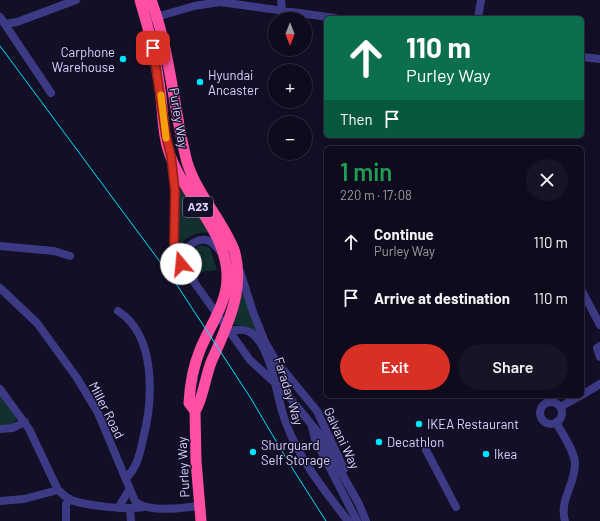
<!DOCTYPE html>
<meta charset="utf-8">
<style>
body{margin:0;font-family:Barlow,sans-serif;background:#171425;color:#f1f3f6;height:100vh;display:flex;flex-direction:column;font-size:15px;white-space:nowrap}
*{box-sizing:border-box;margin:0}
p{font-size:13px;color:#9b9ba3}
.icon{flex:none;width:22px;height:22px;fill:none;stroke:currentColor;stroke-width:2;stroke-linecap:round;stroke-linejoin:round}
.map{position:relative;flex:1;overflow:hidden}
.drawer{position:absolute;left:324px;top:146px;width:260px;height:252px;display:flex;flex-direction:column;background:#0e0b1c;border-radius:6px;box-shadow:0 2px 10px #0003,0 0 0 1px #2e2b3b}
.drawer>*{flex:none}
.guide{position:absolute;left:324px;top:16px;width:260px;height:122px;border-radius:6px;box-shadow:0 2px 10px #0003,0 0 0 1px #2e2b3b;background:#0b6e4f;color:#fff;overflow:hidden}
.needle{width:26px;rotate:180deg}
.controls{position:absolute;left:268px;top:12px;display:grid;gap:8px}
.controls a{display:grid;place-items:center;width:44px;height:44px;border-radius:50%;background:#0e0b1c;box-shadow:0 2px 10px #0003,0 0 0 1px #2e2b3b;font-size:20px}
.pin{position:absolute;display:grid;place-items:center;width:34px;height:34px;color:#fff;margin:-17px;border-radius:8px;box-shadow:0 2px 6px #0006}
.me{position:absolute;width:44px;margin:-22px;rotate:343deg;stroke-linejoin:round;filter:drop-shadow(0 0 3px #0008)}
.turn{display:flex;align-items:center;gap:14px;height:84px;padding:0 16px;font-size:18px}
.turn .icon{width:52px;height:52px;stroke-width:2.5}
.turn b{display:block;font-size:28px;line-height:34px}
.then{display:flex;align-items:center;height:38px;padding:0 16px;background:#0003;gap:8px;font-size:15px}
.round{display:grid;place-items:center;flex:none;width:42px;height:42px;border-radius:21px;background:#171425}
.overview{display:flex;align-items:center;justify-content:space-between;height:68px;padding:0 16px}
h1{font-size:24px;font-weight:600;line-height:30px;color:#1e9e55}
.primary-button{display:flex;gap:8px;margin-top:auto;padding:8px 16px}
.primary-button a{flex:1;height:46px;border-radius:24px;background:#d93025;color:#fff;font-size:16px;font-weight:600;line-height:46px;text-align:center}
.primary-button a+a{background:#171425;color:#f1f3f6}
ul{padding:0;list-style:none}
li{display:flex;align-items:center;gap:12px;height:56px;padding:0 16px}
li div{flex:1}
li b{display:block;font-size:15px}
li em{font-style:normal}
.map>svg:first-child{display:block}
.green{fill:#12302f}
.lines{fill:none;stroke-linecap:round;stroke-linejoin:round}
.minor{stroke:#3d3a85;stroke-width:8}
.highway{stroke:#ff4fa3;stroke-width:11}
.tram{stroke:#00e5ff;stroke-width:1}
.route-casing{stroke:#8d1f18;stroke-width:10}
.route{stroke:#d93025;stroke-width:7}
.slow{stroke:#f59e0b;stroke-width:7}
.poi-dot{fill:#00e5ff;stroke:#130f26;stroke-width:1.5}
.labels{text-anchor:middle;stroke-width:3;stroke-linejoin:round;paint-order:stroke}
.shield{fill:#130f26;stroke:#9e99be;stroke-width:1}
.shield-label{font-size:12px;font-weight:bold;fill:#d9d4ff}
.poi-label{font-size:13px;fill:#d9d4ff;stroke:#130f26;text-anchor:start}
.street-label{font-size:13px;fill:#d9d4ff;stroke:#130f26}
</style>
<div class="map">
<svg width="600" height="521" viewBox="0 0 600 521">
<rect width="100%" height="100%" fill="#130f26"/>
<path class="green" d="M179,190H183L209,233C197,231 186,237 180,246L178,231Z
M201,245L210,248L217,270L200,272L192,254L196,247Z
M242,291L243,292L260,337L246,326L232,324Z
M0,393L16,416L15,424L0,426Z"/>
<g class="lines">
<path class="minor" d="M281,0L282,9
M0,17L51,93
M153,18L194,6L220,2L335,18
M478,18L481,0
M5,24L17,22L76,0
M582,57L600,59
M172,165L175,191L174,243L181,264L250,360L286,393L320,435L359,504L366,521
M0,246L54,251L70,256
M240,271L253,312L265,342L276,361L317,411L344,469
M194,280C192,273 186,264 186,256C185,245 199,237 209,241C214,243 217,248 221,252
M0,288L37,323L77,378L98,413L135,501C147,513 183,508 199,506
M582,291L600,325
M118,311C157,336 153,401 143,439C140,453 137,468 126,478
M226,333C236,328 248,328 256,337C274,358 276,398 286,423C299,459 325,491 348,521
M600,346L597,348L600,357
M0,389L29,429L58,490C62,493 66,498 71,500C87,506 127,510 144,507
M582,395L600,384
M540 413a11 11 0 1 1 22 0a11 11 0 1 1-22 0Z
M560,407L580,396
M556,422C562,434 575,451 575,464C575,485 559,500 565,521
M312,427L315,439L357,521
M0,429L13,428L25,422
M426,450L456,507
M0,501L24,499L58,490
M118,508L129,490
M130,508L131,521
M66,521V504L70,499"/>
<path class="highway" d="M140,0C149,29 156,58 160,89C163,108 162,130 168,149C181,194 229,231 227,280C226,305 209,327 200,350C193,367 190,385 189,403L195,411L196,461L201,521
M151,0C171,53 173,108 187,162C193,182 206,201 217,218C223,228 230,239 234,250C246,288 227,326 212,360C206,373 202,403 195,411"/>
<path class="tram" d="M0,46L175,282L250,397L289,463L326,521"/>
</g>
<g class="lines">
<defs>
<path id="route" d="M153,48L166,136L171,156L175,191L174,243L181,264"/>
</defs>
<use href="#route" class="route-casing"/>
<use href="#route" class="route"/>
<path class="slow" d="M161,95L166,138"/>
</g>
<g class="poi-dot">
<circle cx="123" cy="59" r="4"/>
<circle cx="200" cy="82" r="4"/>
<circle cx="419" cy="424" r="4"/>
<circle cx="379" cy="442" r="4"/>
<circle cx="253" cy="452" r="4"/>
<circle cx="486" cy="454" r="4"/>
</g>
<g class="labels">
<rect class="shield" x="183" y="197" width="30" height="20" rx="3"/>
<g class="shield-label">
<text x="198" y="211">A23</text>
</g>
<g class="poi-label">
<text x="115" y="57" text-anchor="end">Carphone<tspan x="115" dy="15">Warehouse</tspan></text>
<text x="208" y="80">Hyundai<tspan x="208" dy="15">Ancaster</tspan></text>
<text x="427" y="429">IKEA Restaurant</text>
<text x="387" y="447">Decathlon</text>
<text x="261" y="450">Shurguard<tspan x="261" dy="15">Self Storage</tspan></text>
<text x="494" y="459">Ikea</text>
</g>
<g class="street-label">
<text transform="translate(179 118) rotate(81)" y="5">Purley Way</text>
<text transform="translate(289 391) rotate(73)" y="5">Faraday Way</text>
<text transform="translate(107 410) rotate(63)" y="5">Miller Road</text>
<text transform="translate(342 438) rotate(65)" y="5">Galvani Way</text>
<text transform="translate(183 467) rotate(-93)" y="5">Purley Way</text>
</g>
</g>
</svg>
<div class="controls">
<a><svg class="needle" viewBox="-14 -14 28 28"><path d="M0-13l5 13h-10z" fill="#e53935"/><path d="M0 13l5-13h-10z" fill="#9b9ba3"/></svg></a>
<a>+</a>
<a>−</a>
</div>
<div class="pin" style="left:153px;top:48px;background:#d93025"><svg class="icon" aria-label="arrive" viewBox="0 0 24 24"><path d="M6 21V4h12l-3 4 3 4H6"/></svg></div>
<svg class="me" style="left:181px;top:264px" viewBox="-20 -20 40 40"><circle r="19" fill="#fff"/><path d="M0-13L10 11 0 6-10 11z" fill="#d93025"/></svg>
<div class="guide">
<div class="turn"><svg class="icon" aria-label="ahead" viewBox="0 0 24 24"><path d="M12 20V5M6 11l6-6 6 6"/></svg><div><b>110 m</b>Purley Way</div></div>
<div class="then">Then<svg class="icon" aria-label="arrive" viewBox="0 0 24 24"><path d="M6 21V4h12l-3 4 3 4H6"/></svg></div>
</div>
<section class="drawer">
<div class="overview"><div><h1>1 min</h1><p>220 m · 17:08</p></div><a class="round"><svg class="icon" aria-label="close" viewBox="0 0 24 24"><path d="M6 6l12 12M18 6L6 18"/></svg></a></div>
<ul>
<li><svg class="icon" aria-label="ahead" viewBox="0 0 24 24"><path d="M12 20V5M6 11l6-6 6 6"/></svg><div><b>Continue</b><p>Purley Way</p></div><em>110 m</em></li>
<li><svg class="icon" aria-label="arrive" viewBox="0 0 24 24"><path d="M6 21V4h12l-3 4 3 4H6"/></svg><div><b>Arrive at destination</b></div><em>110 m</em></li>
</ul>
<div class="primary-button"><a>Exit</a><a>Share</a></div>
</section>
</div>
